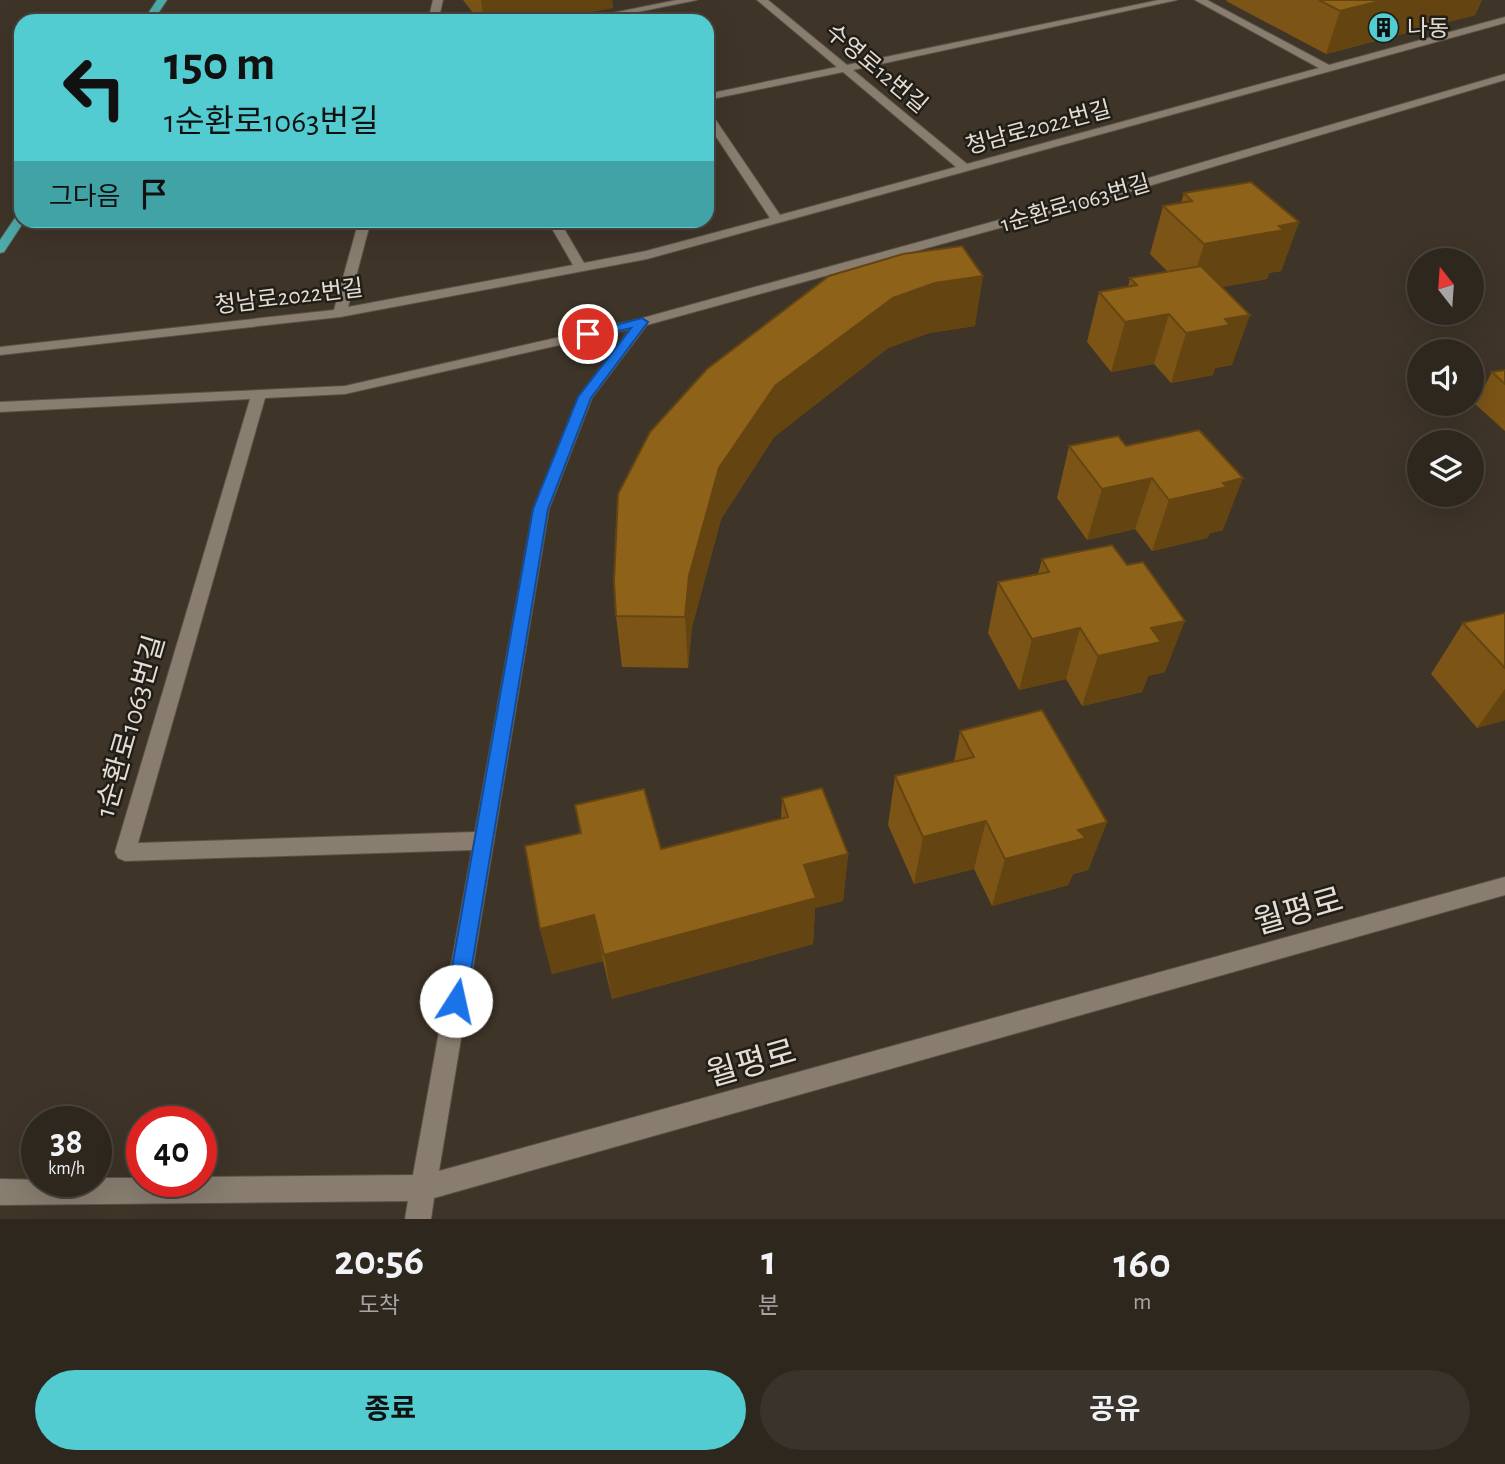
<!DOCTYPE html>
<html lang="ko">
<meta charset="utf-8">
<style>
body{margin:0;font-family:"Alegreya Sans","Noto Sans KR",sans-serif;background:#3a332b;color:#f1f3f6;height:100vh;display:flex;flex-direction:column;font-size:26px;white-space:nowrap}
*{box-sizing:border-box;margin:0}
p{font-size:23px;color:#a7a5a4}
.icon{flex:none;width:38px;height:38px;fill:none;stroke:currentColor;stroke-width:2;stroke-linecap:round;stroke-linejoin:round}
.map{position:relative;height:1219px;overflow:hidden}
.sheet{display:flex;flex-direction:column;background:#2e271e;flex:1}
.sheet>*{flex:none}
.guide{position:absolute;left:14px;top:14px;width:700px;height:214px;border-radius:21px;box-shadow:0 7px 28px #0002,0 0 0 2px #49443c;background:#52ccd0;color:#111;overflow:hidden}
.needle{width:46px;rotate:343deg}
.controls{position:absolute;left:1407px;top:248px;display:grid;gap:14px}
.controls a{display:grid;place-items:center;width:77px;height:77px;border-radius:50%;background:#2e271e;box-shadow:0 7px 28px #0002,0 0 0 2px #49443c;font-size:35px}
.speed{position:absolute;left:21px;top:1106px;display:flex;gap:14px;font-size:35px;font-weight:700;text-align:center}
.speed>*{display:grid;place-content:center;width:91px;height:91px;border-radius:50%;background:#2e271e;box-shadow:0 7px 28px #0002,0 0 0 2px #49443c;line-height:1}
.speed small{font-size:18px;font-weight:400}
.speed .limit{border:10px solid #d22;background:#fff;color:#111}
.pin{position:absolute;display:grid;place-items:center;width:60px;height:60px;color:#fff;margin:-30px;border:4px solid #fff;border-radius:50%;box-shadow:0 2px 7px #0007}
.me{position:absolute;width:77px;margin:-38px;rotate:10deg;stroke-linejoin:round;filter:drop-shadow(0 0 5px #0008)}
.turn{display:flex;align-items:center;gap:24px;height:147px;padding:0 35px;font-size:32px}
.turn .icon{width:91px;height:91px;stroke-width:2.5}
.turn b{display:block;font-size:49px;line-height:60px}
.then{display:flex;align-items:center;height:66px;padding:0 35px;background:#0003;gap:14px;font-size:26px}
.eta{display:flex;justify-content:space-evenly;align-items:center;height:119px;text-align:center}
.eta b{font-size:42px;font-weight:700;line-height:49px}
.button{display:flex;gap:14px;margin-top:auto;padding:14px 35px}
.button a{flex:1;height:80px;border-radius:42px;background:#52ccd0;color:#111;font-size:28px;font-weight:700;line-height:80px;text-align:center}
.button a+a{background:#3a332b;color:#f1f3f6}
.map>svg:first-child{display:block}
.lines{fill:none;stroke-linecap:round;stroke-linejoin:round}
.minor-casing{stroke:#5a5247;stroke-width:2}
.major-casing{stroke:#5a5247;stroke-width:2}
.minor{fill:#887d6f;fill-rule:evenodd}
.major{fill:#4daba9;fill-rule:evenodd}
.wall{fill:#7b5416}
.shaded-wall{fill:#644512}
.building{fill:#8f6219;stroke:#644512;stroke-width:2}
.route{fill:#1a73e8;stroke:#114b97;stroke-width:2}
.labels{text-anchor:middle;stroke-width:5;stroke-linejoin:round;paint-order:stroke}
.far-poi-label{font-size:23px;fill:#e3ddd5;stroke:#211d17;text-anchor:start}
.far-street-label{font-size:23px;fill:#e3ddd5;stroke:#211d17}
.street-label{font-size:28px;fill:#e3ddd5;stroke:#211d17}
.near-street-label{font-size:33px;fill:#e3ddd5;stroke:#211d17}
</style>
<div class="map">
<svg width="1505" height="1219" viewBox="0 0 1505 1219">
<rect width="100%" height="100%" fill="#3e3428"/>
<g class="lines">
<defs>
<path id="minor" d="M433,0H443L438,21H428Z
M677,0H697L593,21H572Z
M757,0H768L847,65L1159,0H1177L853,70L967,164L1319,68L1195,0H1207L1329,65L1505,17V23L647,259L340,317L0,355V347L334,310L359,220H371L348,307L573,265L547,220H559L584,263L646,251L770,218L707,123V112L711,113L780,215L956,167L843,72L707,100V94L837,67Z
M1505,74V80L1105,199L647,325L592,398L549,509L439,1171L1505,877V895L434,1198L431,1219H405L408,1201L0,1205V1179L96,1181V1178H142V1181H201V1177L413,1175L472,850L125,861L118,858L115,852L250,399L0,412V402L345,386L639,319L1097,193ZM630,329L578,397L533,509L475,832L138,843L265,398L345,394Z"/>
<path id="major" d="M157,0H167L153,21H143Z
M21,214V220H25L4,252L0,253V240L17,215Z"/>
</defs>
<use href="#minor" class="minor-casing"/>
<use href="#major" class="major-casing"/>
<use href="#minor" class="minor"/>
<use href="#major" class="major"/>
</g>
<path class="wall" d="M463,0H612L613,8L540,21H479Z
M1227,0H1482L1475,15L1326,54L1226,1Z
M1184,193L1299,222L1281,271L1269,273L1267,279L1222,287L1232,365L1215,368L1213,375L1171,383L1154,364L1111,372L1087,342L1099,292L1128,287L1130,278L1168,272L1150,254L1163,206L1181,203Z
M829,276L975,326L929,333L888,348L774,437L721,519L692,627L688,668L622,667L616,616Z
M1505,370V431L1475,404L1492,372Z
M1069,446H1126L1223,530L1210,533L1207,538L1152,551L1135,529L1087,540L1057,498Z
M1042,559L1165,672L1148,676L1142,692L1082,706L1066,679L1019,690L988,633L998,582L1038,574Z
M1505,613V720L1477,728L1431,674L1463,623Z
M960,731L1107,822L1088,870L1073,874L1068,885L992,906L974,869L914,884L888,825L895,776L954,762Z
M782,798L848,854L843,901L815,908L813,944L612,999L603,961L552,974L540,929L580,833L575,805L661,849L781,819Z"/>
<path class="shaded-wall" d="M481,0H612L613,8L540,21H484Z
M1384,0H1482L1475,15L1326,54L1340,11Z
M1299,222L1281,271L1269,273L1267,279L1189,293L1204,244L1279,226Z
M983,276L975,326L929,333L888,348L774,437L721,519L692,627L688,668L685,617L689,576L719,468L775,386L893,298L935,283Z
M1169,314L1154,364L1111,372L1125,322Z
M1250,315L1232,365L1215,368L1213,375L1171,383L1186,333L1225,319Z
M1152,478L1135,529L1087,540L1102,489Z
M1243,478L1223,530L1210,533L1207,538L1152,551L1169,500L1223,483Z
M1185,621L1165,672L1148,676L1142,692L1082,706L1098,656L1151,628Z
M1080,628L1066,679L1019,690L1032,639Z
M1505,689V720L1477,728Z
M986,821L974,869L914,884L923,837Z
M1107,822L1088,870L1073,874L1068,885L992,906L1005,859L1078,830Z
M848,854L843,901L815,908L813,944L612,999L604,955L804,865Z
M594,915L603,961L552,974L540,929Z"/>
<path class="building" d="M1319,0H1384L1340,11Z
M1251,182L1299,222L1279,226L1284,230L1204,244L1163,206L1192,201L1184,193Z
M962,246L983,276L935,283L893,298L775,386L719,468L689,576L685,617L616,616L614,582L618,494L650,432L707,369L829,276L903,254Z
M1201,266L1250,315L1225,319L1230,325L1186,333L1169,314L1125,322L1099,292L1137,285L1130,278Z
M1505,370V384L1492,372Z
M1199,430L1243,478L1223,483L1227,487L1169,500L1152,478L1102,489L1069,446L1118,436L1126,446Z
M1112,545L1127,565L1143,562L1185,621L1151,628L1161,642L1098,656L1080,628L1032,639L998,582L1049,572L1042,559Z
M1505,613V668L1463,623Z
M1042,710L1107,822L1078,830L1086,838L1005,859L986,821L923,837L895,776L974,757L960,731Z
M822,788L848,854L804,865L816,898L604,955L594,915L540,929L525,846L581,833L575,805L644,789L661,849L788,817L782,798Z"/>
<path class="route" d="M642,318L648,322L591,398L548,509L466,1001L463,1008L456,1011L449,1008L446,1001L533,509L578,397L631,328L588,338L582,334Z"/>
<defs>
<symbol id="building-disc" viewBox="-11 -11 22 22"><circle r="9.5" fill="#52ccd0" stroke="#211d17"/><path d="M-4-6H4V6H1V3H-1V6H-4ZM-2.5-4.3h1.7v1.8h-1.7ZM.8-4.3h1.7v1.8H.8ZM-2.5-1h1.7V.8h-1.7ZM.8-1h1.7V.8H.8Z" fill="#111"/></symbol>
</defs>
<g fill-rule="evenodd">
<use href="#building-disc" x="1366" y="10" width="35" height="35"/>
</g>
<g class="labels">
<g class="far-poi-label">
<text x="1407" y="36">나동</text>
</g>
<g class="far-street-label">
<text transform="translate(877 68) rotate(40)" y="8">수영로12번길</text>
<text transform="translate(1038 127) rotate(-15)" y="8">청남로2022번길</text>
<text transform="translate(1075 203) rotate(-16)" y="8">1순환로1063번길</text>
<text transform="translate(289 296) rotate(-7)" y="8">청남로2022번길</text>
</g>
<g class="street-label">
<text transform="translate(129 726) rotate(-74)" y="10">1순환로1063번길</text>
</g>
<g class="near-street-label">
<text transform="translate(1298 910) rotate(-16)" y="12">월평로</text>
<text transform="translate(751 1062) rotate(-16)" y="12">월평로</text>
</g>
</g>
</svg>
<div class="controls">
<a><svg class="needle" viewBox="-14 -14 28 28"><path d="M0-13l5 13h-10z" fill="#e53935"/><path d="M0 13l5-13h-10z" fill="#a7a5a4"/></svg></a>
<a><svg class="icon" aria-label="sound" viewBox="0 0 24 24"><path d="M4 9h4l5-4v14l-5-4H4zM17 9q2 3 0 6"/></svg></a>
<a><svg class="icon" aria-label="layers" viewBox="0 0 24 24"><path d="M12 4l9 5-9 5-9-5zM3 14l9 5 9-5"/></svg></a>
</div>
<div class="speed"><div>38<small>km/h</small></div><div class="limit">40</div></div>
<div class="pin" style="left:588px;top:334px;background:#d93025"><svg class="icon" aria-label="arrive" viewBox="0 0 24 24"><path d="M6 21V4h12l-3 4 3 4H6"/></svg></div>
<svg class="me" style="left:456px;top:1001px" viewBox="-20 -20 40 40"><circle r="19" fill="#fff"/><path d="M0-13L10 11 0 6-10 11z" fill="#1a73e8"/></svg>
<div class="guide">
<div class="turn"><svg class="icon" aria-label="left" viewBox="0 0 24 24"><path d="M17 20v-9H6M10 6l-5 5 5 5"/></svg><div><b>150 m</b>1순환로1063번길</div></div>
<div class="then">그다음<svg class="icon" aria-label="arrive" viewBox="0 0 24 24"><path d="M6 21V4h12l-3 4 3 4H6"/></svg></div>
</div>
</div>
<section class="sheet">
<div class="eta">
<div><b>20:56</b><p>도착</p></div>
<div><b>1</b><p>분</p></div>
<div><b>160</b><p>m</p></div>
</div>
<div class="button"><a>종료</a><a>공유</a></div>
</section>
